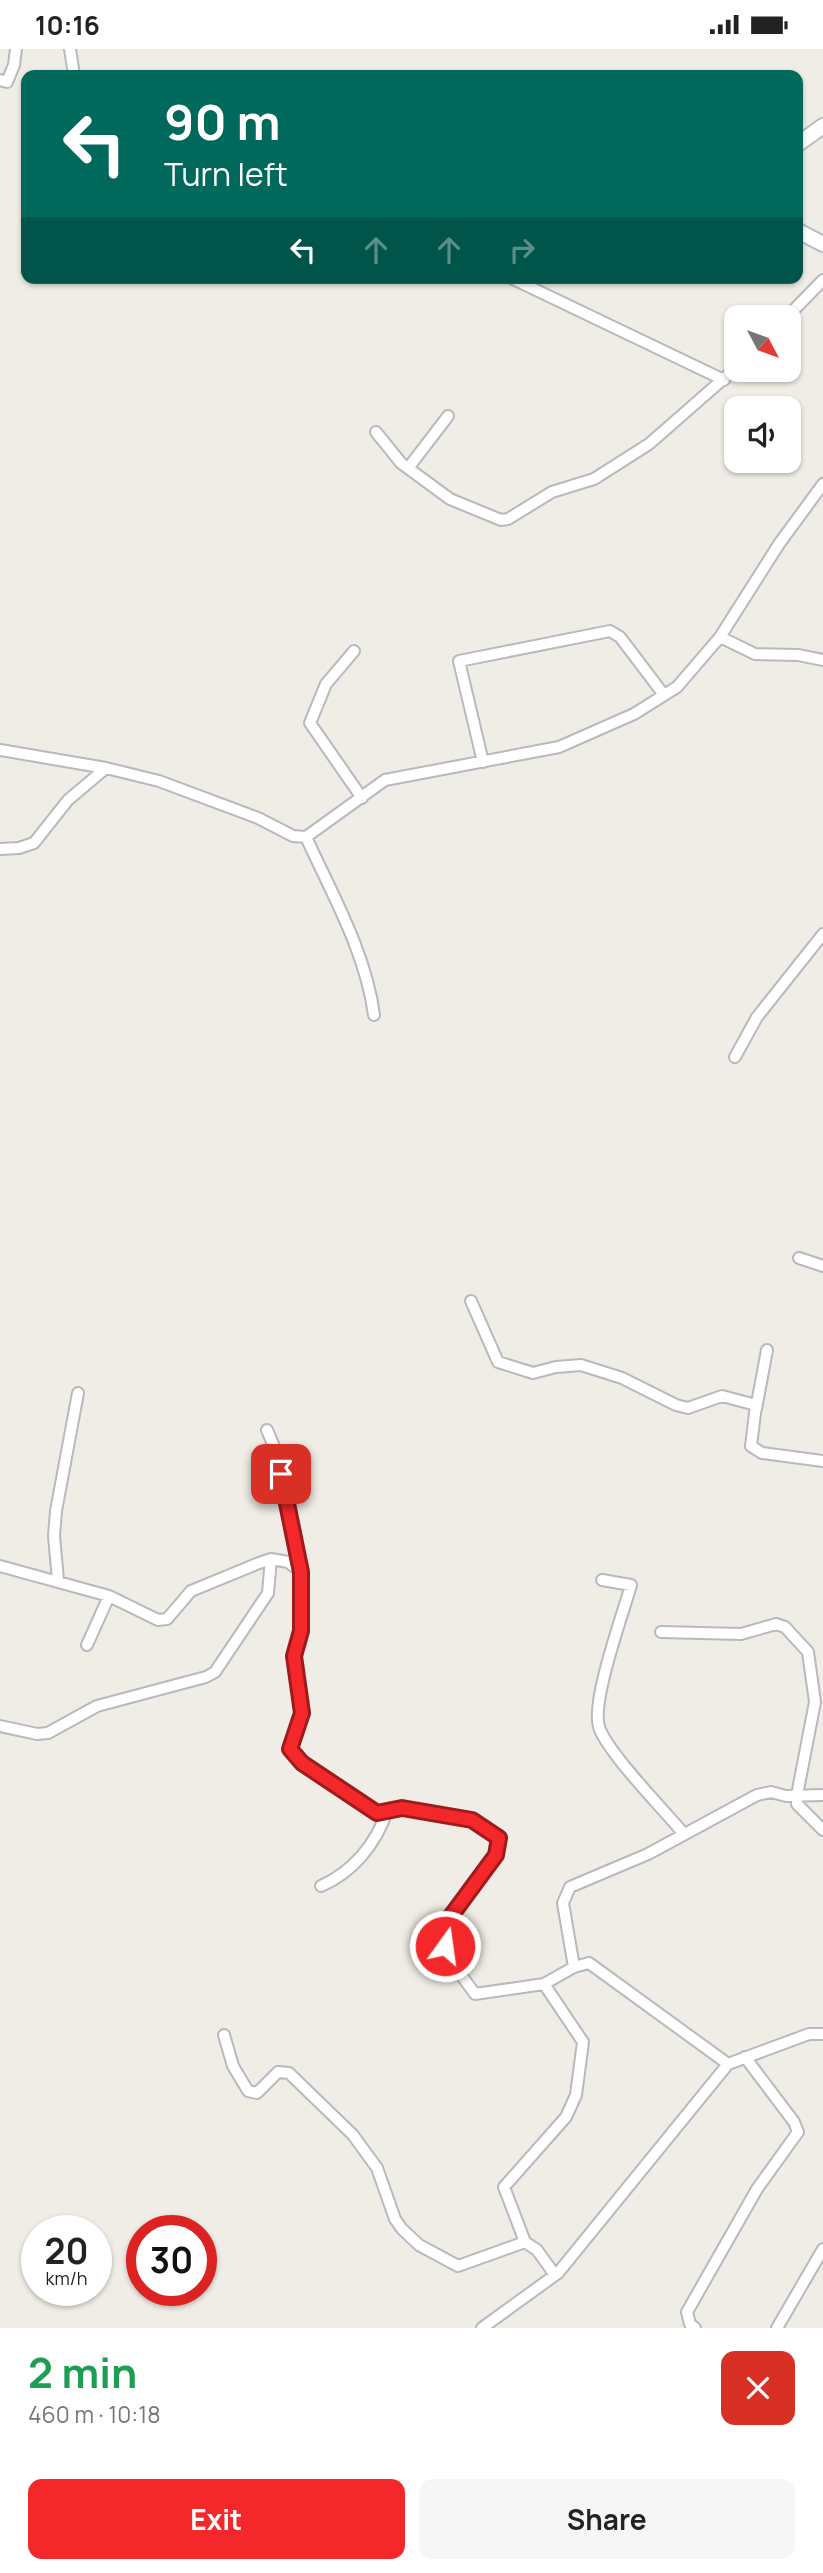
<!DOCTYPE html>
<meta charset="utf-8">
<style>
body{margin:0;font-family:Manrope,sans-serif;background:#f6f6f6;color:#222;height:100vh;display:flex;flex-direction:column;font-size:26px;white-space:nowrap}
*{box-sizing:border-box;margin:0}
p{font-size:23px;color:#767676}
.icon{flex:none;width:38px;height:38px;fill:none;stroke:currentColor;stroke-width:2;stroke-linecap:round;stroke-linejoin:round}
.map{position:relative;height:2279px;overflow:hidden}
.panel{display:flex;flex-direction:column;background:#fff;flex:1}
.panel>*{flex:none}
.guide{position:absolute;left:21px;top:21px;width:782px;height:214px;border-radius:14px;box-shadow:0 2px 5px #0004;background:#00695c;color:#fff;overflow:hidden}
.needle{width:46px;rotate:131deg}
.buttons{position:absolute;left:724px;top:256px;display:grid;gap:14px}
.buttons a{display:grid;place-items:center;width:77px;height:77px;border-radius:14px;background:#fff;box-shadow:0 2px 5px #0004;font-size:35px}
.speed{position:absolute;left:21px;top:2166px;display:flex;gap:14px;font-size:35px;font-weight:700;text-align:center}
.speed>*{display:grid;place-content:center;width:91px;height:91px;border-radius:50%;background:#fff;box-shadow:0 2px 5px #0004;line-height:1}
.speed small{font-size:18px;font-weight:400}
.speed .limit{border:10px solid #d22;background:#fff;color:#111}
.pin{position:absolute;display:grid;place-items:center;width:60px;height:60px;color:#fff;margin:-30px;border-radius:14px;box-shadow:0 4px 10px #0006}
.me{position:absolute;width:77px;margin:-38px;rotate:14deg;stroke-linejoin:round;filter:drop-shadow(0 0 5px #0008)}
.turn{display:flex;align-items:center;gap:24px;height:147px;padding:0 28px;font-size:32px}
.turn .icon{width:91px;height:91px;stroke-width:2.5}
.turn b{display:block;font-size:49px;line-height:60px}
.lanes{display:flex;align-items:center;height:66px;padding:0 28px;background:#0003;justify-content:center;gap:35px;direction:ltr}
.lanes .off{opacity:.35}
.round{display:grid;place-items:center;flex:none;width:74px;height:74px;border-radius:14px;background:#f6f6f6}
.summary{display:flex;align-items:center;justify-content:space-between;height:119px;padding:0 28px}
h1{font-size:42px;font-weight:700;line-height:52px;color:#1e9e55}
.cta{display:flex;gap:14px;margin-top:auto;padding:14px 28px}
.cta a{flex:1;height:80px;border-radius:14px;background:#f4282a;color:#fff;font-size:28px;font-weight:700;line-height:80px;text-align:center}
.cta a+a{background:#f6f6f6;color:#222}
.status{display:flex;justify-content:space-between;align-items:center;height:49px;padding:0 35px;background:#fff;direction:ltr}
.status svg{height:19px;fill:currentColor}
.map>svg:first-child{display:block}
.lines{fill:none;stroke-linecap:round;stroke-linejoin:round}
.street-casing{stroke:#b6b9bd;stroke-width:14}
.secondary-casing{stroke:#b7bbc0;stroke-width:18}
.street{stroke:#fff;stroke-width:10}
.secondary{stroke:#fff;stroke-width:14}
.route-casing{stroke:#9f1a1b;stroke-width:18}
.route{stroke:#f4282a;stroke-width:12}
</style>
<div class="status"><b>10:16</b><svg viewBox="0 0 49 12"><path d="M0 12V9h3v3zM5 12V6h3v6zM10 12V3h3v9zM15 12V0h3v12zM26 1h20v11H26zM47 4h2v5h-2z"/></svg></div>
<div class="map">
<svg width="823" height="2279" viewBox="0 0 823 2279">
<rect width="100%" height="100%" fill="#f0ede6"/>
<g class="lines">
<defs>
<path id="street" d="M70,0L74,26
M0,31L7,33L14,16L16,0
M511,229L724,331
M787,268L823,231
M376,383L401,414L450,450L501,471L508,470L552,443L594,430L649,395L737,318
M409,418L448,367
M720,588L755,605L798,606L823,611
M354,602L326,635L310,674L362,749
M0,701L106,719L159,732L258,769L293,787L306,788L385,731L559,698L634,665L677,638L720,588L779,495L823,435
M483,713L459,612L610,582L620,588L664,646
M306,788C332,845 366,904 374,966
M0,800L19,799L34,794L68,751L106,719
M735,1008L757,968L823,885
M799,1209L823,1217
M471,1252L498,1313L533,1324L556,1318L581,1316L622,1329L676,1356L688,1359L722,1347L756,1356L751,1397L762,1404L823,1412
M756,1360L767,1301
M267,1381L279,1409L301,1523
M0,1517L109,1547L158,1571L167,1570L191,1542L259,1514L271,1510L288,1513L301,1523V1582L294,1607L302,1664L291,1700L301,1714L377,1764L402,1759L472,1771L499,1789L496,1806L448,1871L445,1897L459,1923L475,1945L544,1935L574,1918L589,1914L728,2015
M58,1531L54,1487L56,1462L78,1344
M602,1531L631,1536C623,1565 591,1652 599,1678C607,1703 664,1761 683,1784
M661,1583L741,1585L776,1575L785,1578L808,1603L815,1653L797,1746V1755L823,1781
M87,1596L109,1547
M0,1677L37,1685L48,1684L97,1657L206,1628L215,1623L268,1544L271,1510
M321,1837C353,1823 376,1795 387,1762
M574,1918L563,1854L570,1838L648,1805L757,1746L771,1743L786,1747L823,1746
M224,1986L233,2017L248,2042L257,2044L278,2023L289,2024L353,2086L377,2119L395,2170L402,2180L419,2196L458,2217L525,2193L537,2201L555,2226
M525,2193L504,2138L566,2068L576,2046L583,1993L544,1935
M482,2279L558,2224L728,2015L809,1985H823
M695,2279L690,2275L687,2263L757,2140L798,2083L794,2073L745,2008
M777,2279L823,2200"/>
<path id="secondary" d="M798,95L823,77
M798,182L823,195"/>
</defs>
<use href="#street" class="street-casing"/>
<use href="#secondary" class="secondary-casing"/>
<use href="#street" class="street"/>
<use href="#secondary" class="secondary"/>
</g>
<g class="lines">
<defs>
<path id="route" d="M281,1425L301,1523V1582L294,1607L302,1664L290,1700L302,1714L377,1764L402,1759L472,1771L499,1789L496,1806L448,1871L445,1897"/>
</defs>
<use href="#route" class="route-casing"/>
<use href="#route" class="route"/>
</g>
</svg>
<div class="buttons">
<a><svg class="needle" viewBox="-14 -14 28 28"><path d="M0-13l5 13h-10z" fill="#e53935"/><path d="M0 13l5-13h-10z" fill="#767676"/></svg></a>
<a><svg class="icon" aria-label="sound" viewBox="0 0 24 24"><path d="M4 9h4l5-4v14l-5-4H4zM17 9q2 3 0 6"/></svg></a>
</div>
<div class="speed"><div>20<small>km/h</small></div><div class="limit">30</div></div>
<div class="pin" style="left:281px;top:1425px;background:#d93025"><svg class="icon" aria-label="arrive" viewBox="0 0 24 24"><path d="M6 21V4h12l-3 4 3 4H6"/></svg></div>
<svg class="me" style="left:445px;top:1897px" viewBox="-20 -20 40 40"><circle r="17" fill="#f4282a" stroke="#fff" stroke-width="3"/><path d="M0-11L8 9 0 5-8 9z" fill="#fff"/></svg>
<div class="guide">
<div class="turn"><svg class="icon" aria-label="left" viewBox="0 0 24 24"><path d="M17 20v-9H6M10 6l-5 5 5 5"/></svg><div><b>90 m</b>Turn left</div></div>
<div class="lanes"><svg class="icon" aria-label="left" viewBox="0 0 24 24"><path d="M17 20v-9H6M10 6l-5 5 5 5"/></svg><svg class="icon off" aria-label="ahead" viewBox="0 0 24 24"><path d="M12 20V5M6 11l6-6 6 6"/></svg><svg class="icon off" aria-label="ahead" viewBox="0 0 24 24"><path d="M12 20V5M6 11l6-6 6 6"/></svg><svg class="icon off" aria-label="right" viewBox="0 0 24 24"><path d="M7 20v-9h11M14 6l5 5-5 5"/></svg></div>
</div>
</div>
<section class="panel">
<div class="summary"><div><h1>2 min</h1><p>460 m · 10:18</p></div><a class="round" style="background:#d93025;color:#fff"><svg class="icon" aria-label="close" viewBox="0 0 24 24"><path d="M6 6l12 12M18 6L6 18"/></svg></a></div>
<div class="cta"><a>Exit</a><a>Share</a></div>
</section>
